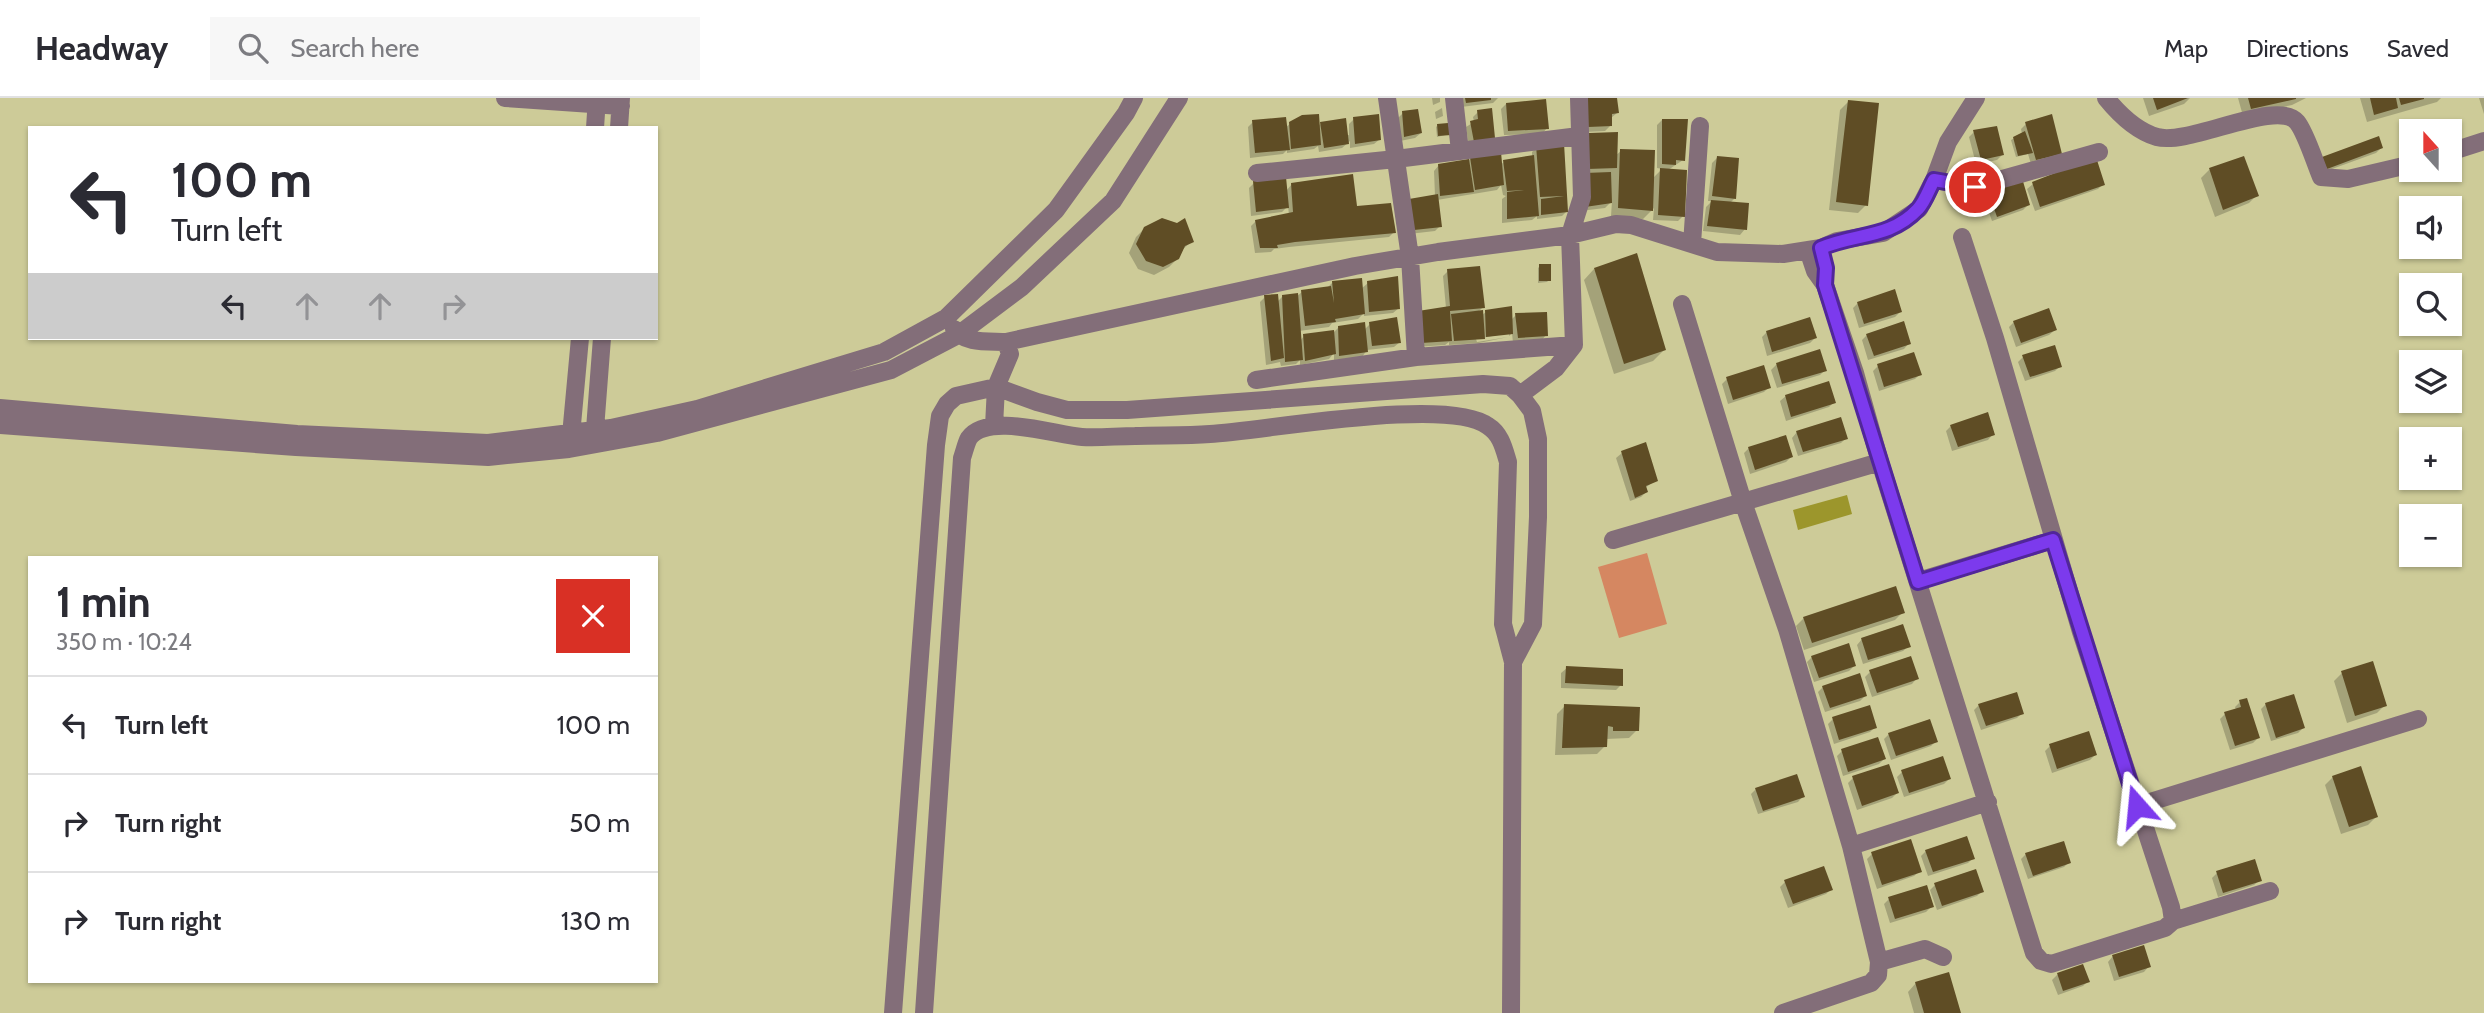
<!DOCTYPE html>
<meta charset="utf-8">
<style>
body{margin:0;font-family:Cabin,sans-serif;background:#f7f7f7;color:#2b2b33;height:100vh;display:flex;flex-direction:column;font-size:26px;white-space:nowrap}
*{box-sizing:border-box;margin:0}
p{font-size:23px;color:#7c7c81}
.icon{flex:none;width:38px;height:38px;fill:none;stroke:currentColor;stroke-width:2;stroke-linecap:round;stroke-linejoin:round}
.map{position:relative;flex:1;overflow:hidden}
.sheet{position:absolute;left:28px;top:458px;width:630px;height:427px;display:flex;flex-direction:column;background:#fff;border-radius:0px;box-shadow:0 2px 5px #0004}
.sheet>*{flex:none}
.guide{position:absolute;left:28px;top:28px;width:630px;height:214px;border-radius:0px;box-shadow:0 2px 5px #0004;background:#fff;color:#2b2b33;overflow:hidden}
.needle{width:46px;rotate:339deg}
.tools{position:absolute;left:2399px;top:21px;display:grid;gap:14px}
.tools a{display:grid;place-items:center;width:63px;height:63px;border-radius:0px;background:#fff;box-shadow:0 2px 5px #0004;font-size:35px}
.pin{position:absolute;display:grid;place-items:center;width:60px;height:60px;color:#fff;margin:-30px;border:4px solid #fff;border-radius:50%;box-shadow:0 2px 7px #0007}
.me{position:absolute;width:77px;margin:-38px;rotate:342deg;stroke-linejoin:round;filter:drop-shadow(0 0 5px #0008)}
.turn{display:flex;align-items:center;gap:24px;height:147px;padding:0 28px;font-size:32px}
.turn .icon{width:91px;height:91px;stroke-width:2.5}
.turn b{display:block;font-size:49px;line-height:60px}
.lanes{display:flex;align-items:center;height:66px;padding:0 28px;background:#0003;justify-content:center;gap:35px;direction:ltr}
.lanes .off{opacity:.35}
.round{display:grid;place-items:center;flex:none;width:74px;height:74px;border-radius:0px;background:#f7f7f7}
.head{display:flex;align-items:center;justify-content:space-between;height:119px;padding:0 28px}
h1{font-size:42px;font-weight:700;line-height:52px}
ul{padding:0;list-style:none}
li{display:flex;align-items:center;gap:21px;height:98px;padding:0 28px;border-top:2px solid #e1e1e2}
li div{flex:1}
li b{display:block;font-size:26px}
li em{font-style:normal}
header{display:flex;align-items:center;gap:42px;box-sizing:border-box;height:98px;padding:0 35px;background:#fff;border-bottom:2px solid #e1e1e2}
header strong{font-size:33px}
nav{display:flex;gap:38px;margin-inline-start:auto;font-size:24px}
.search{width:490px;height:63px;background:#f7f7f7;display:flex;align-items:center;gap:18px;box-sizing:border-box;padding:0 24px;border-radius:0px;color:#7c7c81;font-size:26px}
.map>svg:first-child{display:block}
.green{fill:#d58761}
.water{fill:#9c962c}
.shadow{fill:#0003}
.building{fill:#5f4d25}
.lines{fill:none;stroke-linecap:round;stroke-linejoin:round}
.minor{stroke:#836e79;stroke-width:18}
.route-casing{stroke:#51269a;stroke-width:18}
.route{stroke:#7c3aed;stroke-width:12}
</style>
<header>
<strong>Headway</strong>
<div class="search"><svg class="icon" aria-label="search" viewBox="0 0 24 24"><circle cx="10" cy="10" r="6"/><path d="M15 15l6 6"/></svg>Search here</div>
<nav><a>Map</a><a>Directions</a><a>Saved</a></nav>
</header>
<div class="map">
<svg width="2484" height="915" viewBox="0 0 2484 915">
<rect width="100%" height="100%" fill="#cdcb98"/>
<path class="green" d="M1647,455L1667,526L1619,540L1598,469Z"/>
<path class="water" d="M1847,397L1852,416L1798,432L1793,412Z"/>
<path class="shadow" d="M1432,0H1440V4L1433,7Z
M1460,0H1498L1493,5L1461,9Z
M1616,0L1617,15L1611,20V27L1605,33L1584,34Z
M2143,0H2190L2184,6L2149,18Z
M2238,0H2306L2292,7L2243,18Z
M2360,0H2441L2437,4L2367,24Z
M2479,0H2484V16Z
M1848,4L1866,107L1858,115L1829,112L1840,12Z
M1506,6L1547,30L1542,36L1504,37L1501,11Z
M1442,10L1443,18L1436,21L1435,14Z
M1478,14L1494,40L1469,48L1466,29L1474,24L1473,19Z
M1403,15L1421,35L1415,40L1400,43L1398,20Z
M1354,21L1380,41L1374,46L1350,50V43L1342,50L1319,54L1318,48L1314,51L1287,55V52L1283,56L1250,60L1248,29L1253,24L1285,30L1291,25L1318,27L1345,22L1346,37H1349V26Z
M1662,22L1683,62L1668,72L1683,118L1678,123L1653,122L1654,110L1643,121L1611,118L1612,103L1605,110L1580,113L1585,42L1615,58L1621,53L1653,80L1662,71L1657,70V27Z
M2026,26L2055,60L2031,66L2028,56L2016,59L2011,42L2022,36L2021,31Z
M1438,27L1449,36L1437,39L1436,29Z
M1974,34L2002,57L1997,62L1978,66L1980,75L1978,78L1962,80L1960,72L1976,66L1969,39Z
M1562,47L1567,113L1562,118L1537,121V118L1532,122L1502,125V101L1506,98L1503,97L1501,87L1497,92L1437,102L1440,128L1435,133L1409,136L1435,98L1434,73L1439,67L1471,61L1500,67L1504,64L1532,59V54L1537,49Z
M2381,50L2376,55L2321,75L2323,60Z
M1717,60L1735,100L1730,105L1745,131L1740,137L1703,133L1706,109L1712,103H1708L1712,65Z
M2243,60L2257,97L2249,105L2215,119L2201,80L2209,72Z
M1254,85L1286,93L1292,86L1355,110L1394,134L1389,139L1289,149L1274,151L1271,154L1255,155L1251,128L1256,123L1289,117L1288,108L1282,114L1251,118L1249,90Z
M2033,86H2103L2098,91L2035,113L2027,91Z
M1988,92L2028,107L2023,112L1992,123L1983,97Z
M1145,130L1192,143L1181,153L1178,160L1169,169L1154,177L1138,171L1129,155L1136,139Z
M1540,168L1549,182L1547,184L1538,185V170Z
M1594,171L1664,252L1653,263L1614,276L1584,182Z
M1448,173L1483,209L1477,215L1482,217L1486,214L1511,222L1516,217L1546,237L1541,243L1513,245L1512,235L1509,238V235L1476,241L1477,244L1508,239L1479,245L1449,247V244L1445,247L1416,249L1446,210L1443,178Z
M1333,184L1361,191L1368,185L1399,210L1393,215L1364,218V215L1358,221L1332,225L1329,229L1299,233L1300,243L1304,238L1332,236L1338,230L1364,232L1370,226L1400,244L1394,249L1367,252L1362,259L1334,262V255L1329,261L1300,267V262L1296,266L1281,268L1280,264L1266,267L1260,204L1265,199L1277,204L1282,199H1296L1302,194L1328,189Z
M1858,205L1900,214L1895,219L1859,230L1853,210Z
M2014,224L2055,232L2049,237L2016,249L2009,229Z
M1767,234L1815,240L1810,245L1767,258L1762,239Z
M1867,237L1909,245L1904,251L1868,262L1862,242Z
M1819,254L1825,272L1820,277L1777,290L1771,272L1776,267Z
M2023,259L2060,268L2055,273L2025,283L2018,264Z
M1878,268L1920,276L1915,281L1879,293L1873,273Z
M1727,281L1769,289L1764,294L1728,306L1722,286Z
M1786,298L1834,304L1829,309L1786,323L1780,303Z
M1951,328L1993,336L1988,342L1952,353L1946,333Z
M1797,334L1846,340L1841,345L1798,358L1792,340Z
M1749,350L1791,359L1786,364L1750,376L1744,355Z
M1622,355L1656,382L1645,390L1646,394L1641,399L1630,403L1616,360Z
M1903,514L1895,522L1804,552L1796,528L1804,520Z
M1862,541L1909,548L1903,553L1863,566L1857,547Z
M1812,559L1854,568L1849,573L1814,584L1807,564Z
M1567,570L1621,587L1616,592L1561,590V575Z
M1870,574L1917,580L1912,586L1872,599L1865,579Z
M2342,575L2385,607L2377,615L2347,625L2334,583Z
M1823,589L1865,598L1860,603L1825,614L1818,594Z
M2240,604L2258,640L2253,645L2230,652L2220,621L2225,616L2236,612L2235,609Z
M2266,606L2303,630L2298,635L2271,643L2261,611Z
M1979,607L2022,615L2017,620L1981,632L1974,612Z
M1565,608L1637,632L1629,640L1606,641L1605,648L1597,656L1555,657L1557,616Z
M1833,621L1875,629L1870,634L1834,646L1828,626Z
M1889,636L1936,643L1931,648L1891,662L1884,641Z
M2050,648L2095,657L2090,662L2052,675L2045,653Z
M1842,653L1884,661L1879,666L1843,678L1837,658Z
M1902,674L1949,681L1944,686L1904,699L1897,679Z
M2333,679L2376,719L2368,727L2341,736L2325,687Z
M1853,680L1897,695L1892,700L1857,712L1848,685Z
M1756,691L1803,698L1798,704L1758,716L1751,696Z
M1926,753L1973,760L1968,765L1928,778L1921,758Z
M1872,756L1920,773L1914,778L1877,791L1867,761Z
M2026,756L2069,764L2064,769L2028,781L2021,761Z
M2217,775L2260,782L2254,787L2218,799L2212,780Z
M1785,784L1831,791L1826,796L1788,810L1780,789Z
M1935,787L1982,793L1977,798L1937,812L1930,792Z
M1889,801L1932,808L1926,814L1890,825L1884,806Z
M2113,858L2149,868L2144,874L2114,883L2108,864Z
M2082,868L2088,883L2083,888L2058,897L2052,882L2057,877Z
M1916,885L1959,915H1914L1908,894Z"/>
<path class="building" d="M1465,0H1491V2L1466,5Z
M1587,0H1617L1619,15L1612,16V28L1588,29Z
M2153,0H2188L2157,12Z
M2248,0H2296V1L2251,11Z
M2370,0H2396L2398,10L2374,17Z
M2399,0H2424V1L2401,7Z
M1546,1L1549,31L1508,33L1506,5Z
M1848,2L1879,5L1868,108L1836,104Z
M1492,10L1495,40L1474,44L1470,23L1478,21L1477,12Z
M1418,11L1422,35L1404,39L1402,13Z
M1319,16L1321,47L1291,51L1289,24L1302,17Z
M1379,16L1381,42L1355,46L1353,19Z
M2052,16L2062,56L2036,62L2025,24Z
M1286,19L1290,52L1255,55L1252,22Z
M1346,20L1349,46L1324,50L1320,24Z
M1662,21H1688L1685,63L1676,62V67L1662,66Z
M1448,25L1451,37L1438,38L1437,26Z
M1997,28L2004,57L1981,62L1973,32Z
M2025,33L2033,55L2018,58L2013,39Z
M1618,34L1617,70L1587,71L1589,35Z
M2379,38L2383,50L2327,71L2322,59Z
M1564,45L1568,114L1541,117V101L1564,98L1540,99L1536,47Z
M1620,51L1655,52L1653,113L1618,110Z
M1501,54L1504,87L1475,92L1470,59Z
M1534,57L1539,118L1507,121V94L1524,92L1507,93L1503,62Z
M1717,58L1739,60L1736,101L1712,98Z
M2244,58L2259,98L2223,112L2209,70Z
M2096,59L2105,87L2040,109L2032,84Z
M1469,61L1474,94L1440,98L1438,66Z
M1980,63L1981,76L1964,79L1962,68Z
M1660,70L1687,72L1685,119L1658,117Z
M1611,74L1612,105L1585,109V75Z
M1353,76L1357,108L1391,105L1396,135L1295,144L1277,147L1278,150H1260L1255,122L1293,114L1291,85Z
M1286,79L1289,110L1256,114L1253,83Z
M2022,80L2030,107L1997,119L1987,90Z
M1438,96L1442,129L1414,132L1409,101Z
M1711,102L1749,105L1747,132L1707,128Z
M1162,120L1177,125L1185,120L1194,144L1185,148L1179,161L1163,169L1146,163L1136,146L1144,129Z
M1637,155L1666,252L1624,266L1594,170Z
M1539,166H1551V183H1539Z
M1480,168L1485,210L1450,213L1452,243L1421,245L1418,213L1450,208L1447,171Z
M1398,178L1400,211L1369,214L1367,183Z
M1362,180L1365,216L1335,221L1336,224L1305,228L1301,192L1331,188L1334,205L1332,183Z
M1895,191L1902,214L1864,226L1857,204Z
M1298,195L1303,262L1285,264L1282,197Z
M1278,196L1284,260L1271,263L1264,197Z
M1512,208L1513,236L1486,239L1485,212Z
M2049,210L2057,232L2021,245L2013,223Z
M1483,212L1485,241L1454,243L1451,216Z
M1547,214L1548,238L1518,240L1515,215Z
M1397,219L1401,245L1372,248L1369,224Z
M1810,219L1817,240L1772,254L1766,233Z
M1904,223L1911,246L1874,258L1866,236Z
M1365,224L1368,254L1339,258L1338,228Z
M1334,232L1336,256L1305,263L1303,236Z
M2055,247L2062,269L2030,279L2022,257Z
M1820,251L1827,273L1782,286L1776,265Z
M1914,254L1922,277L1884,289L1877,266Z
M1764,267L1771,290L1733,302L1726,279Z
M1829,283L1836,305L1791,319L1785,297Z
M1988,314L1995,337L1958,349L1950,327Z
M1841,319L1848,341L1803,354L1796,333Z
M1786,337L1793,359L1755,372L1748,349Z
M1646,344L1658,383L1646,388L1648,394L1635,400L1621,353Z
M1896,488L1905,515L1812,545L1803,519Z
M1903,526L1911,549L1868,562L1861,540Z
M1849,545L1856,568L1819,580L1811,558Z
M1911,558L1919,581L1877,595L1869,572Z
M2373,563L2387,608L2355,618L2341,573Z
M1566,568L1623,571V588L1565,585Z
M1860,575L1867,598L1830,610L1822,588Z
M2017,594L2024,616L1986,628L1978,606Z
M2294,596L2305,630L2276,640L2265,605Z
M2247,600L2260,640L2235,648L2224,614L2241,609L2239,602Z
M1564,606L1640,609L1639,633H1613V629L1608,628L1607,649L1562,650Z
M1870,607L1877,630L1839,642L1832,619Z
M1930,621L1938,644L1896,658L1888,635Z
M2089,633L2097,657L2057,671L2049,646Z
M1878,639L1886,661L1848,674L1841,651Z
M1943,658L1951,681L1909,695L1901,672Z
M1889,666L1899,695L1862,708L1852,678Z
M2361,668L2378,719L2349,729L2332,678Z
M1797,676L1805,699L1763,713L1755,690Z
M1967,738L1975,761L1933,774L1925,752Z
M1911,741L1922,774L1882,787L1871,754Z
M2064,743L2071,765L2033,778L2025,755Z
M2255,761L2262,783L2223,795L2216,773Z
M1824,768L1833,792L1793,806L1784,782Z
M1976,771L1984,794L1942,808L1934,785Z
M1927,787L1934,809L1895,821L1888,799Z
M2144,847L2151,869L2119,879L2112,857Z
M2083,866L2090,884L2063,893L2057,875Z
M1949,874L1961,915H1924L1915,884Z"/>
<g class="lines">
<path class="minor" d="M505,0L621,8
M1387,0L1410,159L1416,259
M1454,0L1460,53
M2106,0C2119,16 2136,33 2157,39C2189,48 2277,0 2297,24C2306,35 2315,65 2321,79L2348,81L2412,66
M595,30L597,0
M619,30L621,0
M2450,54L2484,43
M1257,75L1396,61L1579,38
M1934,82L1974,89L2099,54
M1962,139L1995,240L2081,534L2171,809L2173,823
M1692,146L1700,28
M1808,152L1815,173L1825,187L1855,275L1880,364L2034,855L2041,863L2051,866L2165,830L2173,823L2270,793
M1682,206L1743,404L1787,531L1851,748L1879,864L1878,877L1871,885L1783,915
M954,231C964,246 989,243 1006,244L1355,168L1438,154L1570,137L1616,126L1631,127L1717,154L1783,156L1821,150L1837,143L1883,135L1919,111L1934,82L1948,44L1976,0
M1256,282L1416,259L1574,247
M1520,297L1556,270L1574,247L1570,137L1582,99L1579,0
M0,310L297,336L488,345L611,330L697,311L884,254L946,220L1056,112L1126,15L1134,0
M0,327L296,349L488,359L569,351L657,335L891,272L958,237L1022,189L1113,103L1179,0
M994,328L996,289L1010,256L1006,244
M594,344L602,240
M570,348L580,240
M1613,442L1880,364
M1918,483L2053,442
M2137,708L2418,621
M1851,748L1988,704
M1879,864L1925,851L1943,859
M893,915L936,347L940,318L947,306L956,298L996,289L1037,304L1067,312H1127L1483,286L1510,288L1520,297L1532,313L1538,341V419L1533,526L1513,564L1503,526L1508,364C1504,351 1501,336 1488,328C1448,298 1265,333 1210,336C1185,338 1160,337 1135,338C1118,338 1099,340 1082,339C1055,337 988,314 969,340C966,345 964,355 962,360L924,915
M1511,915L1513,564"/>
</g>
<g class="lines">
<defs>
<path id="route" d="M1975,89L1934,82C1929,91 1925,104 1918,111C1890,141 1855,135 1821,150L1826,170L1825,187L1918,484L2053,442L2137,708"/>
</defs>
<use href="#route" class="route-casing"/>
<use href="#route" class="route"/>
</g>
</svg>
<div class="tools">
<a><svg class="needle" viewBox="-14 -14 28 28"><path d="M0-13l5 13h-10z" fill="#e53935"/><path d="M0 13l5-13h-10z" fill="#7c7c81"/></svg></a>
<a><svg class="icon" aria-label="sound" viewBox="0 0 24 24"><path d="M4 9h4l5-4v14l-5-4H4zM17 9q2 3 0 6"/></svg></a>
<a><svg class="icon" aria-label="search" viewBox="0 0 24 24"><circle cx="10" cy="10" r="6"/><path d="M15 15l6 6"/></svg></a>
<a><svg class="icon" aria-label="layers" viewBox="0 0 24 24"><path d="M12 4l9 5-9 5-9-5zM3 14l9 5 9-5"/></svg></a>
<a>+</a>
<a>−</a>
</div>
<div class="pin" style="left:1975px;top:89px;background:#d93025"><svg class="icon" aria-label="arrive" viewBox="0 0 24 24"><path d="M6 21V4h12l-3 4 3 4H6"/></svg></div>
<svg class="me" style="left:2137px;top:708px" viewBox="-20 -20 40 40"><path d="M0-17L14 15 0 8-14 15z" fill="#7c3aed" stroke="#fff" stroke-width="4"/></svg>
<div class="guide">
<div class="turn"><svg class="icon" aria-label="left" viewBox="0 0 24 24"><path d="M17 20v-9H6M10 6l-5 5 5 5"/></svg><div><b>100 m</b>Turn left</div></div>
<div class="lanes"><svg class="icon" aria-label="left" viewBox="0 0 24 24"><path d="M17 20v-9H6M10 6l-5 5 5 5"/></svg><svg class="icon off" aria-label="ahead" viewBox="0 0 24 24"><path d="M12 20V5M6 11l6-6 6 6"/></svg><svg class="icon off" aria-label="ahead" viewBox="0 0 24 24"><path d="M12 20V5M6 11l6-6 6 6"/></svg><svg class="icon off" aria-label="right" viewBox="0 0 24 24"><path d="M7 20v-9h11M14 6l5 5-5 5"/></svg></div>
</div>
<section class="sheet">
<div class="head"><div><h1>1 min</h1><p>350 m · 10:24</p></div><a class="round" style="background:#d93025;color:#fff"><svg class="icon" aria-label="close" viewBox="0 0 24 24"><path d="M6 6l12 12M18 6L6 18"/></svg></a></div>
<ul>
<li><svg class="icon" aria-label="left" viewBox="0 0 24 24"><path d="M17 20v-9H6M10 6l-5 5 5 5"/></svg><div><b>Turn left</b></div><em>100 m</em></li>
<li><svg class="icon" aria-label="right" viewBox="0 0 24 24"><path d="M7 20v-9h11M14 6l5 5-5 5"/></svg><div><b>Turn right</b></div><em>50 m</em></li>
<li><svg class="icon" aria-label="right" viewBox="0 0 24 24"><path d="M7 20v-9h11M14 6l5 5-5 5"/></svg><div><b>Turn right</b></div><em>130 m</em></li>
</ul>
</section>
</div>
